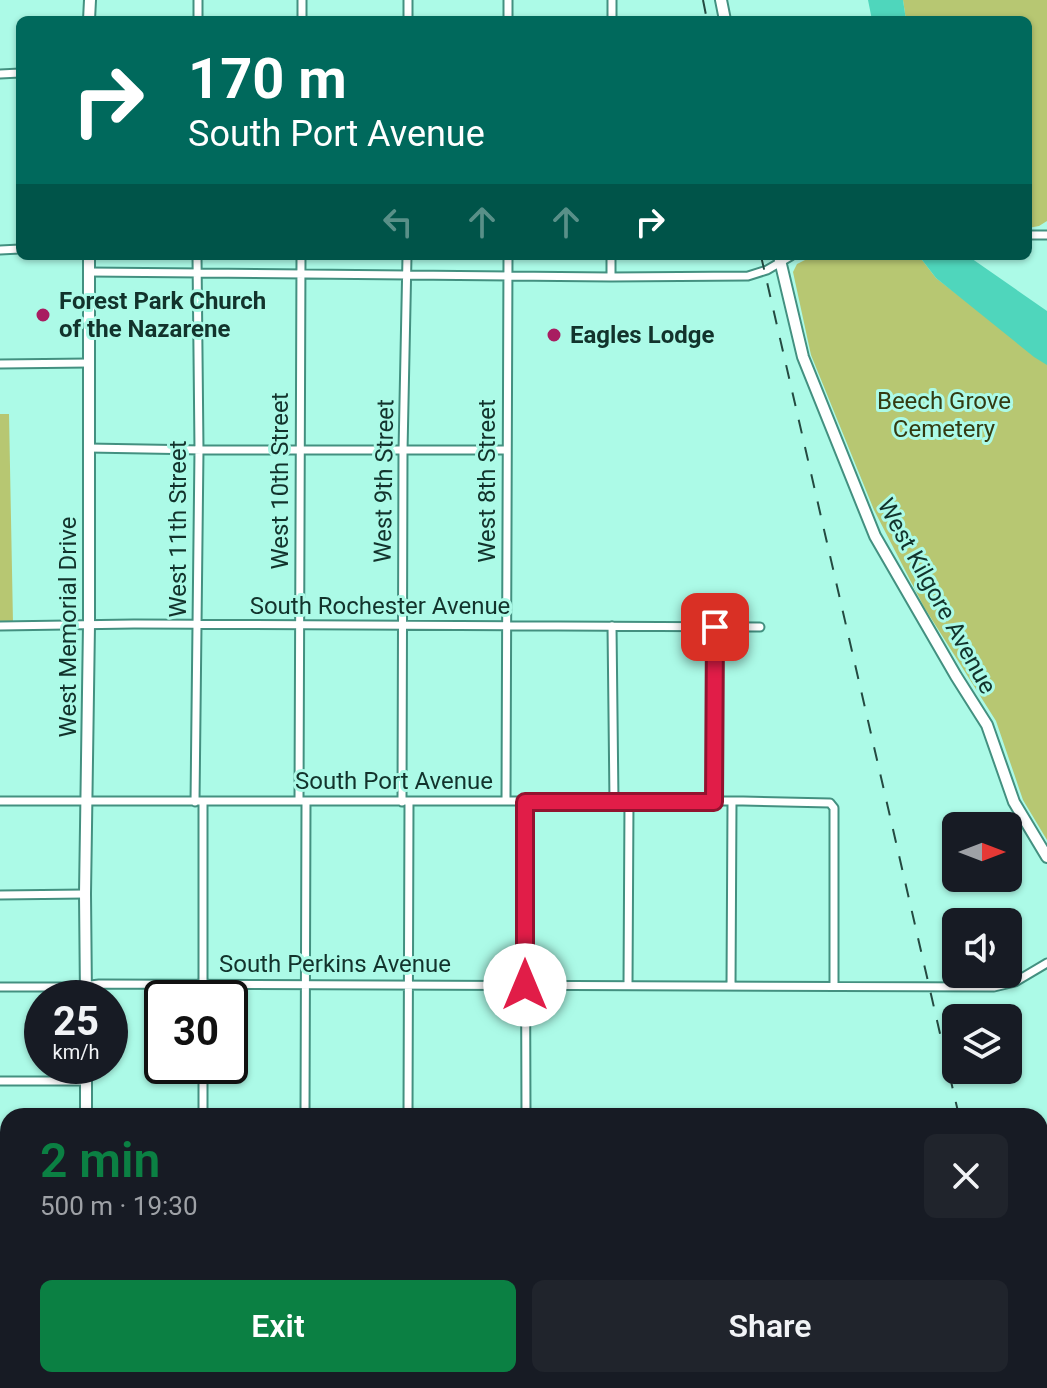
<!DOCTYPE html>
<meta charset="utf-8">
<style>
body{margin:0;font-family:Roboto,sans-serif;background:#20242c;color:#f1f3f6;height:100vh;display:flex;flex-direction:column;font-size:30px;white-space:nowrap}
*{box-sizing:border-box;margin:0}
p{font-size:26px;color:#9ea1a6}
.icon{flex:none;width:44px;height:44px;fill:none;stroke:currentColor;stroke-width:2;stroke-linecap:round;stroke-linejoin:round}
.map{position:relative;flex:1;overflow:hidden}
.details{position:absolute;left:0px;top:1108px;width:1048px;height:280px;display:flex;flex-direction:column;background:#171b24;border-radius:24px 24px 0 0;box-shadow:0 2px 6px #0004}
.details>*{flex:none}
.guide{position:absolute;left:16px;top:16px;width:1016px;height:244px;border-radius:12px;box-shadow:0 2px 6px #0004;background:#00695c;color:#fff;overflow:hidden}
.needle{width:52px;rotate:90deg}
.fabs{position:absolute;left:942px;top:812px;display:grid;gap:16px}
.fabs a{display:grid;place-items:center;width:80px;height:80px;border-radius:12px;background:#171b24;box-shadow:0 2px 6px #0004;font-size:40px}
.speed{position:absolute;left:24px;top:980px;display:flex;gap:16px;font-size:40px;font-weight:700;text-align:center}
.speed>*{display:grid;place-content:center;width:104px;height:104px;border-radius:50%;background:#171b24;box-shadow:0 2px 6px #0004;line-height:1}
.speed small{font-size:20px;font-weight:400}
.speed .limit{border:4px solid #111;border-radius:12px;background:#fff;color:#111}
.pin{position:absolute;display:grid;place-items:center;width:68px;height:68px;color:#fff;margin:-34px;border-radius:16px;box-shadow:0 4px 12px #0006}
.me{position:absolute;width:88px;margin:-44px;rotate:0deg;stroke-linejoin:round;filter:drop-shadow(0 0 6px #0008)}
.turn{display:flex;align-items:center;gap:28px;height:168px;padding:0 40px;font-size:36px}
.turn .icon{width:104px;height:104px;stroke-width:2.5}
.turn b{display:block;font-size:56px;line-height:68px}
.lanes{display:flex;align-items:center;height:76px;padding:0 40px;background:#0003;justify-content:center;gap:40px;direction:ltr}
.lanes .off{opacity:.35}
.round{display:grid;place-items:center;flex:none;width:84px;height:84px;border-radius:12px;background:#20242c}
.head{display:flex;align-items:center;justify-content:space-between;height:136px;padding:0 40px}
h1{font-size:48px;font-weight:600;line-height:60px;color:#0b8043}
.cta{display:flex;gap:16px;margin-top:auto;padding:16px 40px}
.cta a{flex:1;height:92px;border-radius:12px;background:#0b8043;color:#fff;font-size:32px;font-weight:600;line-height:92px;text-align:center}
.cta a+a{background:#20242c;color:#f1f3f6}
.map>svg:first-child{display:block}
.green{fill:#b7c772}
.water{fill:#4fd6bc}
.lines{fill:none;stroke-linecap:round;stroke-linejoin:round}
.minor-casing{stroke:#439080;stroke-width:11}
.secondary-casing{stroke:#439080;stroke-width:14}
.minor{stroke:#fff;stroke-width:7}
.secondary{stroke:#fff;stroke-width:10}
.rail{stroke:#244a41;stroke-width:2;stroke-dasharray:14 14;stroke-linecap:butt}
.route-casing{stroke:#92132f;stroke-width:20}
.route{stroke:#e11d48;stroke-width:14}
.poi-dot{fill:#a81d61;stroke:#acfae7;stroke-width:3}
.labels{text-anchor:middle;stroke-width:6;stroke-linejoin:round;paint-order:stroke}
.poi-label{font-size:24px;font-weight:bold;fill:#12332c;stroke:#acfae7;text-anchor:start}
.park-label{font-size:24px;fill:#333a11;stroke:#acfae7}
.street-label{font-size:24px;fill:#12332c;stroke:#acfae7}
</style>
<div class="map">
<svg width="1047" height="1388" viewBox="0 0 1047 1388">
<rect width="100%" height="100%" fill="#acfae7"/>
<path class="green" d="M903,0H1047V221L1039,226L1028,228V20H906Z
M813,256H919L936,278L1047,364V840L1023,800L996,721L924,607L874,510L811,355L793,272L797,264Z
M0,414H9L13,623H0Z
M315,1380H521V1388H315Z"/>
<path class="water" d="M868,0H903L906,20H872Z
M919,256H968L1047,311V365L1034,357L936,278Z"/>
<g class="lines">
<defs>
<path id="minor" d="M302,0V20
M408,0V20
M198,20V0
M508,20V0
M612,20V0
M0,74L20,73
M1028,235H1047
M0,250L20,249
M89,272L611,277L748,276L767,270L791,256
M611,277V256
M0,364L89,363
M88,448L202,450H507
M0,626L134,624L760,627
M612,626L614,802
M0,801H743L830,803L834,808V986
M299,801L301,256
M506,801L508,256
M195,802L199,450L197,256
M402,802L403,451L407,256
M525,802L526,1116
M714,802L715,627
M0,895L85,894
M628,985L629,802
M731,986L732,802
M0,987H74L99,984L994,987L1015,982L1047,963
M203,998V802
M0,1081H86
M203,1116V1066
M305,1116L306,802
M408,1116L409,802
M0,1175H8
M165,1380V1388
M309,1380V1388
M526,1388V1380"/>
<path id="secondary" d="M721,0L725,20
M89,20L90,0
M779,256L803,357L875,536L956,676L987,725L1014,802L1047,857
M86,998L85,894L89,625V256
M86,1116V1066
M0,1376L14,1388
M86,1380V1388"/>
</defs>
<use href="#minor" class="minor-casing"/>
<use href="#secondary" class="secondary-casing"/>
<use href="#minor" class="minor"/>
<use href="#secondary" class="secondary"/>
<path class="rail" d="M703,0L707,20
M761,256L959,1116
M1040,1266L1047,1237
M1020,1380L1022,1388
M1037,1380L1038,1388"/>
</g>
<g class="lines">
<defs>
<path id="route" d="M525,985V802H714L715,627"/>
</defs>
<use href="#route" class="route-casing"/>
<use href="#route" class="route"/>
</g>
<g class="poi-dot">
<circle cx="43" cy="315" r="8"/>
<circle cx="554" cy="335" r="8"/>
</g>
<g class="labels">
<g class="poi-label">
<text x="59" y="309">Forest Park Church<tspan x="59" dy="28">of the Nazarene</tspan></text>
<text x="570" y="343">Eagles Lodge</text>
</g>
<g class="park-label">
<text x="944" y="409">Beech Grove<tspan x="944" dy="28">Cemetery</tspan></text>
</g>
<g class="street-label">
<text transform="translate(280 481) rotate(-90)" y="8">West 10th Street</text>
<text transform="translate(384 481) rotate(-89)" y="8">West 9th Street</text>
<text transform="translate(487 481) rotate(-90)" y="8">West 8th Street</text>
<text transform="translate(178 529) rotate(-90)" y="8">West 11th Street</text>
<text transform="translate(937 596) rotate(61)" y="8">West Kilgore Avenue</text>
<text x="380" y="614">South Rochester Avenue</text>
<text transform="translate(68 627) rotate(-90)" y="8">West Memorial Drive</text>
<text x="394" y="789">South Port Avenue</text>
<text x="335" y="972">South Perkins Avenue</text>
</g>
</g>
</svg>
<div class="fabs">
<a><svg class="needle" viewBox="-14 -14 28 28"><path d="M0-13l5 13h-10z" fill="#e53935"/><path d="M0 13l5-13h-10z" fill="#9ea1a6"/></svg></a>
<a><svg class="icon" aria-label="sound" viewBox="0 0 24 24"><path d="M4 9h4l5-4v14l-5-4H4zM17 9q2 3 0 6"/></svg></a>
<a><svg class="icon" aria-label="layers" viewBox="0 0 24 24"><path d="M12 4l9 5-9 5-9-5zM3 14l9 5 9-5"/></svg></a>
</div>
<div class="speed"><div>25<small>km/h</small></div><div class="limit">30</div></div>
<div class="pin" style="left:715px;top:627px;background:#d93025"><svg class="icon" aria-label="arrive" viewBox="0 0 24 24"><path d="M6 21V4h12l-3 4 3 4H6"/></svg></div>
<svg class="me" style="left:525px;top:985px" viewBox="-20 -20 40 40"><circle r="19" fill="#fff"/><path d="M0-13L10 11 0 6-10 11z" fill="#e11d48"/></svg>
<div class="guide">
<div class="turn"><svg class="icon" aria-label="right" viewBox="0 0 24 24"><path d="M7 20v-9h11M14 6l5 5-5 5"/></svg><div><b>170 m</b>South Port Avenue</div></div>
<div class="lanes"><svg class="icon off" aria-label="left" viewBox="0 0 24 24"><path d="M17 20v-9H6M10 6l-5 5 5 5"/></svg><svg class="icon off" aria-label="ahead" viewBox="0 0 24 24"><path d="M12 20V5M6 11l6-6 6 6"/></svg><svg class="icon off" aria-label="ahead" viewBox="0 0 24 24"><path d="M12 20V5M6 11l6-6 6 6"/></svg><svg class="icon" aria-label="right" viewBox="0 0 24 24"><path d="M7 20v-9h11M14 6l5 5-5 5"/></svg></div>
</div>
<section class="details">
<div class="head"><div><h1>2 min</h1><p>500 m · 19:30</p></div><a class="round"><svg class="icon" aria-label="close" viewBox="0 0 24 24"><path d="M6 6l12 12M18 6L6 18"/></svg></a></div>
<div class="cta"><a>Exit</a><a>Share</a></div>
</section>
</div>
